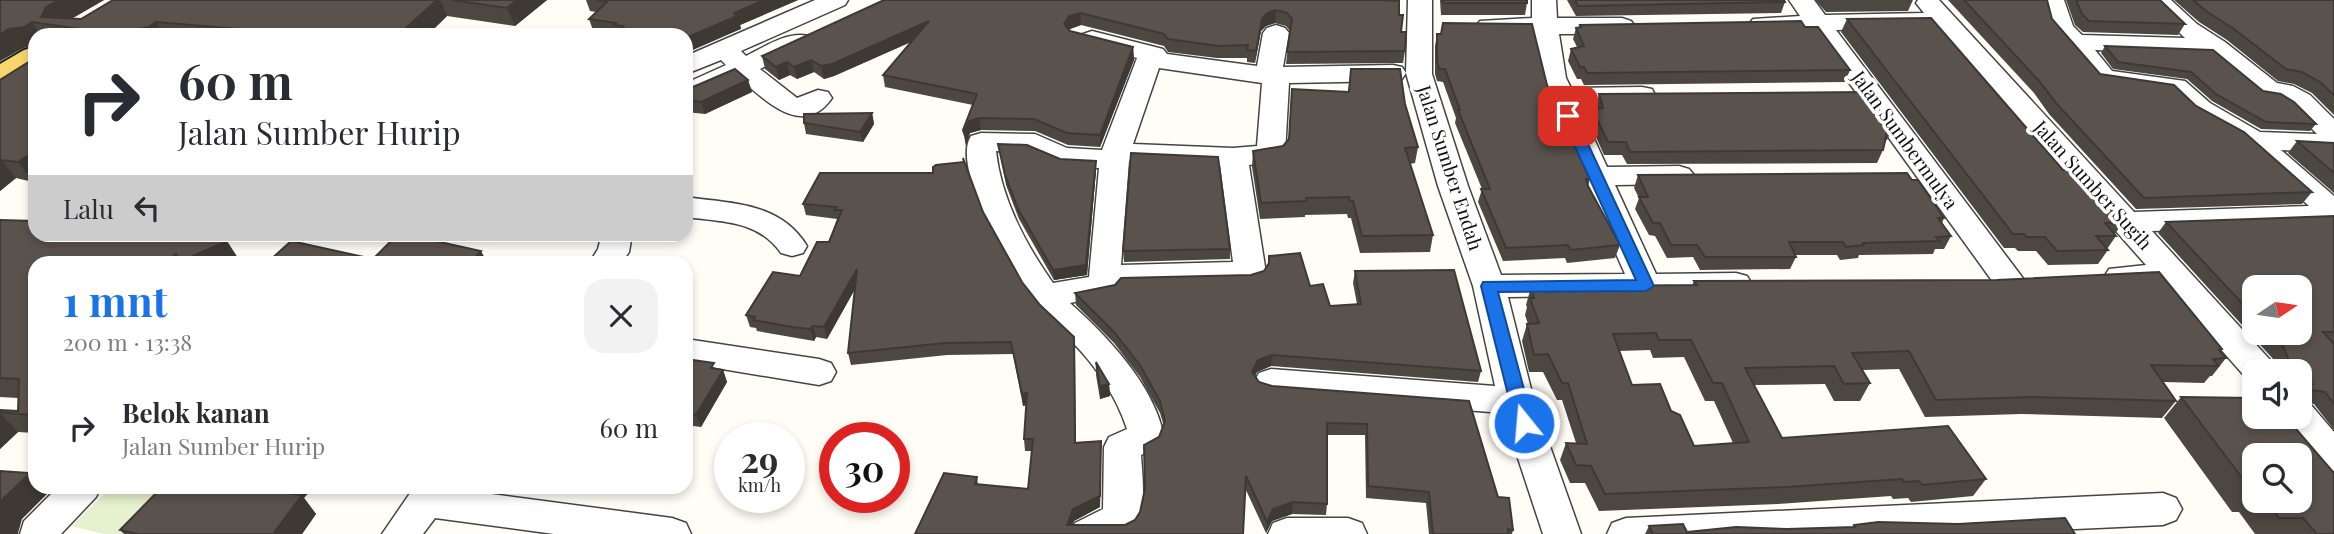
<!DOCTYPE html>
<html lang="id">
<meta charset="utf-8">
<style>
body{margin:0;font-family:"Playfair Display",serif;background:#f2f2f3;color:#2b2b33;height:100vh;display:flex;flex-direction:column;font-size:26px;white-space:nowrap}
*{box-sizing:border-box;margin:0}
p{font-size:23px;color:#7c7c81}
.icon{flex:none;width:38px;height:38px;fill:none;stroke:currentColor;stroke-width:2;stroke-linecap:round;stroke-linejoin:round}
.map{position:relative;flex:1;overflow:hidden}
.sheet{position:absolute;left:28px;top:256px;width:665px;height:238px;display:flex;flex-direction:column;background:#fff;border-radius:21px;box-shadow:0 4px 10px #0003}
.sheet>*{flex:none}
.hud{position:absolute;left:28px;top:28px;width:665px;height:214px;border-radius:21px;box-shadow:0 4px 10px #0003;background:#fff;color:#2b2b33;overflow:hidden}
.needle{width:46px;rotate:77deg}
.controls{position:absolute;left:2242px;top:275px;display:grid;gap:14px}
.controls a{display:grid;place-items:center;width:70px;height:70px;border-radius:14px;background:#fff;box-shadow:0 4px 10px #0003;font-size:35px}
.speed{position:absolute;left:714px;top:422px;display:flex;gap:14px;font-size:35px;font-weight:700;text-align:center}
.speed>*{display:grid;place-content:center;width:91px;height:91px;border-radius:50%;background:#fff;box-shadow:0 4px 10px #0003;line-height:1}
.speed small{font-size:18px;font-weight:400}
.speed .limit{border:10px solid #d22;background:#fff;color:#111}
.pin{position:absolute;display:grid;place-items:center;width:60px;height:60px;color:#fff;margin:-30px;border-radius:14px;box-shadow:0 4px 10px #0006}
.me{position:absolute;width:77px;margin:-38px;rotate:343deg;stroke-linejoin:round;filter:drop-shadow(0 0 5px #0008)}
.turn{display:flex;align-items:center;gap:24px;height:147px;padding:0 35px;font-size:32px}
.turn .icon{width:91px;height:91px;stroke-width:2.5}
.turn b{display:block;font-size:49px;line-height:60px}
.then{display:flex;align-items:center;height:66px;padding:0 35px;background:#0003;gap:14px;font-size:26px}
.round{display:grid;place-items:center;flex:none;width:74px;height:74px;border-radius:21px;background:#f2f2f3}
.overview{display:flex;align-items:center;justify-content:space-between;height:119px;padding:0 35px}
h1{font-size:42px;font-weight:700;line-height:52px;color:#1a73e8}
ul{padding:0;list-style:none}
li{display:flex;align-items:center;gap:21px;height:105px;padding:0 35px}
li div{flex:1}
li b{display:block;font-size:26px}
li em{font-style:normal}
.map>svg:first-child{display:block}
.pitch{fill:#e6f2cf}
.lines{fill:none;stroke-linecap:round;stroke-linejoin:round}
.minor-casing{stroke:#444;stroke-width:3}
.major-casing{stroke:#222;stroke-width:4}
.minor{fill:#fff;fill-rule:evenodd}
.major{fill:#f9d66b;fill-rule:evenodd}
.wall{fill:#4d4742;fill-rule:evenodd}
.shaded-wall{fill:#3f3936}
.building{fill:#5a524d;stroke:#3f3936;stroke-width:2;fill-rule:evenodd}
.route{fill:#1a73e8;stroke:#114b97;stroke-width:2}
.labels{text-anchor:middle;stroke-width:7;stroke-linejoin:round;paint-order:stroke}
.street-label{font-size:19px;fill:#111;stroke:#fff}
</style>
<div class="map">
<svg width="2334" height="534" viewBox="0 0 2334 534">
<rect width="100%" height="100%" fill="#fffdf5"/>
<path class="pitch" d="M112,487H171L123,534H104L71,526Z"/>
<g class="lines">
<defs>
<path id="minor" d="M815,0H848L845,5L741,51L746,56C764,47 788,31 808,36L812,41L808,46L760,69L797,98L818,90L828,92L832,98C803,140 764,99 739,78L686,101V83L726,65L721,60L686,74V56Z
M1408,0H1432V74L1468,186L1501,275L1625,274L1546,96L1540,78L1533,34L1480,31L1476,26L1480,21L1532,18V0H1556L1557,18H1622L1631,21L1635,26L1631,31L1622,34H1559L1566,78L1571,88L1642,87L1652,89L1655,95L1652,101L1642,103L1578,104L1607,167L1679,166L1689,169L1694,175L1689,181L1679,184L1615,185L1656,274L1736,273L1747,276L1752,284L1747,292L1736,295L1508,297L1534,401L1581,534H1543L1503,413L1271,395L1259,391L1254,382L1259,373L1271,369L1495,386L1473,286L1438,186L1406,73L1402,79L1393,81L1289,83L1285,154L1281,160L1249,165L1266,273L1261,281L1250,284L1120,287L1115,294L1070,303C1106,335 1152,383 1163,432L1157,448L1141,455C1142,474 1150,529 1125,534C1108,534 1087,534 1070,534L1075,523L1103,509L1104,447L1109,437L1127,429C1116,395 1094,363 1069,339C1058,328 1044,319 1035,306C1014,278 950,167 971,136L981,133L1035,134L1067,148L1102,150L1137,58L1083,44L1079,39L1083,34L1092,31L1163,49L1167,54L1257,66L1263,33L1267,28L1276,25L1285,28L1289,33L1283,67L1393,65L1402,67L1406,73ZM1159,68L1262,83L1257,146L1233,148L1133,144ZM996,151L1029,152L1061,166L1099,168L1089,277L1053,283C1026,245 1001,198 996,151ZM1129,161L1220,165L1233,262L1121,265Z
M1789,0H1814L1825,15L1924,13L1916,3L1918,0H1939L2134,212L2309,206L2237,141L2190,115L2168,94L2095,84L2048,28L2042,0H2064L2073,26L2082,35L2185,38L2145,0H2171L2197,24L2225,42L2277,83L2293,86L2310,95L2334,119V152L2281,150L2334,196V225L2152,231L2272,362L2277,371H2254V382L2248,380L2165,286L2120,288L2109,285L2104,277L2109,269L2146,265L1936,28L1836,30L2025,281L2020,289L2009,292L1998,289L1811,30L1753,29L1749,24L1753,19L1800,16ZM2095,50L2209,54L2260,96L2277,99L2290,107L2317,134L2260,132L2210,103L2185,81L2112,71Z
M686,197C733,204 780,202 807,246L803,253L792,256L781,253C758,220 722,222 686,217Z
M602,234H632L629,252L622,262H590L598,249Z
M686,339L819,359L831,363L836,372L831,381L819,385L686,363Z
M2300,403L2312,406L2334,432V471L2321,467L2282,416H2300Z
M59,486H101L96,497L61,534H20L24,521Z
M415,486H455L454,489L672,518L686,523L691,534H554L435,518L423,534H382Z
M2163,493L2176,498L2182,509L2176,520L2163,525L1965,534H1607L1612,523L1626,518Z
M1287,518H1348L1362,523L1367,534H1268L1273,523Z"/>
<path id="major" d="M35,47V71L11,85L0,88V64L24,50Z"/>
</defs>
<use href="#minor" class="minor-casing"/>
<use href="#major" class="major-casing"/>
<use href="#minor" class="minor"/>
<use href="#major" class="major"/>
</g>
<path class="wall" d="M0,0H104L71,19H81L113,0H547L515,26L447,16L432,31L465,35H35L23,48L0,61Z
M586,0H798L740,25L741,29L686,35H612L594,33L589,19L596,12L590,11Z
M884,0H1380L1401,32L1405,51L1403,63L1286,64L1290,31L1286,26L1275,23L1266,26L1261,31L1255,63L1247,62V58H1217L1168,52L1164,46L1081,25L1070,29L1069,30L1070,31L1133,47L1134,60L1100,147L1068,145L1035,131L981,130L970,133L966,146L963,130L973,105L885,87L883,75L911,42L834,76L824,79L814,72L797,79L790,75L779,80L765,69L762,56Z
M1440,0H1527V3L1525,15H1441Z
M1567,0H1784L1785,2L1781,13L1576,16Z
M1815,0H1913L1908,11L1826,12Z
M1948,0H2047L2052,19L2100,74L2196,106L2312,192L2302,204L2136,209L2049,114L2034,93Z
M2066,0H2160L2185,24L2178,35L2083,32L2075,25Z
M2174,0H2334V115L2312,93L2294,84L2278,81L2227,40L2199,22Z
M1847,19L2063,170L2123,222L2115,234L2116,236L2107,249L2108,250L2098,264L2048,265L2036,251H2018L2015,248H2004L1841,32Z
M1580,25L1805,27L1850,70L1845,82L1584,85L1581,79H1577L1568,61L1571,49L1577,47L1573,39L1576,28L1579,27Z
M1437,34L1547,85L1590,179L1588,186L1620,245L1615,258L1567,263L1565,258L1503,261L1478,202L1482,189L1455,123L1456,118L1443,82L1437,81L1435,74V46Z
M2105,46L2263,91L2316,124L2310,131L2261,129L2212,101L2187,79L2113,69L2101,53Z
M1351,69L1405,104L1418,147L1415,163L1410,164L1433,235L1430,252L1360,253L1351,218H1348L1347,214L1305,215V217L1260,219L1252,167L1253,151L1283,146L1348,92Z
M0,80L33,182L16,178L0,191Z
M748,80L752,92L705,114L686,112V90Z
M1599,94L1893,128L1887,140H1885L1883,150L1877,163L1627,164L1622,155H1604L1589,121L1592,109H1597L1596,106Z
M872,113L874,124L863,142L806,134L804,123Z
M2297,141L2334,143V193L2288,153Z
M998,144L1060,159L1096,161V170L1087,275L1054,280L1019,219L1006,185Z
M933,173L983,212L1022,282L1075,349V442L1101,441V453L1100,507L1074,521L1072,525H1125L1135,520L1140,512L1159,437L1164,426L1160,413L1140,377L1114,343L1076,305L1075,293L1251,275L1264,271L1268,265L1269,256L1310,286L1330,306L1357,304L1353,283L1355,271L1481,371L1478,382L1271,366L1257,372L1255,376L1259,382L1272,386L1469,401L1498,497L1513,530L1512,534H1429L1426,503L1366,498L1365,435H1327V504L1326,515L1292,514L1272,521L1266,533L1245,488L1243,534H915L977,477L978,485L1028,489L1032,451H1025L1024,439L1026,405L1023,406L1013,354L947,355L851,365L848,353L855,289L827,339L816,337L814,341L757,331L756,328L750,327L746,315L800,276L829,242L837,219L806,215L803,204Z
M1638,175L1944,218L1942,223L1951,236L1944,249H1935L1933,254L1859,255L1858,258L1840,260L1837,255H1795L1796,257L1790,269L1700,270L1693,257L1667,258L1655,236L1649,235L1635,209L1639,198L1634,188Z
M2334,216V430L2314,404L2300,402V371H2278L2274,360L2158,233L2166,222ZM2254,287L2300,332H2254Z
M0,220L120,234L117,238L240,261L237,262H35V433L18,432L0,449V410L18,411V398L0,397Z
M1230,249V259L1124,262L1123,251Z
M1694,281L2222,349L2221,352L2226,358L2212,376H2210L2204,383L2163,382L2176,401L2162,418L2021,414L1925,417L1899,369L1862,370L1870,383L1860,401H1834L1825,384L1754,385L1782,438L1986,479L1973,496L1911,502L1908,498L1893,499L1891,496L1778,504L1599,511L1585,483H1570L1560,460L1566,443H1576L1562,400H1557L1543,372H1529L1522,341L1527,324H1528L1525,315L1527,307L1526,305L1531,287L1550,286L1551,282L1590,286H1692ZM1650,350L1653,358L1684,357L1705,401H1714L1733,443L1694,446L1671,411L1632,385L1619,351Z
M686,359L723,370L727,382L701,427L686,425Z
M1096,362L1109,384L1110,396L1100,399L1096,375Z
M2181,397L2254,398V416H2285L2334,473V534H2255L2239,512H2232L2164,418ZM2254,455H2300V500H2254Z
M304,498L316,514L302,534H124L120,530Z
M1854,525L2075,534H1645L1649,526L1687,532L1852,527Z"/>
<path class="shaded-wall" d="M59,0H104L59,26L41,17L46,7Z
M437,0H440L447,16L427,35L407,27Z
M517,0H547L515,26L507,8Z
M764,0H798L740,25L741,29L686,53V38L734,13Z
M1276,10L1275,23L1266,26L1261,31L1255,63L1256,51L1262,19L1267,13Z
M1080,13L1081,25L1070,29L1064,36V24L1069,16Z
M929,21L931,33L834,76L824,79L821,66Z
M32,22L41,35H35V46L23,48L0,61V35L9,29Z
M156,22L164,35H107Z
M1133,47L1134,60L1100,147V135Z
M811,60L814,72L797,79L794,67Z
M787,62L790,75L779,80L776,67Z
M748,80L752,92L705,114L701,102Z
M872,113L874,124L863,142L860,132Z
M979,118L981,130L970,133L966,146L964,133L969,121Z
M35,151V180L33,182L18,162Z
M1,159L16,178L0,191V160Z
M1096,161V170L1087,275L1054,280L1053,270Z
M87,234H120L100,256L85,237Z
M227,241L240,261L237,262H182L181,261Z
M481,251L487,262H471Z
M176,254L182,262H167Z
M857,269L860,280L827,339L824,327Z
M813,326L816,337L814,341L810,329Z
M1074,337L1075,349L1076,454L1075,443Z
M1272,355L1271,366L1257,372L1252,383V372L1258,360Z
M723,370L727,382L701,427L696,415Z
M1109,384L1110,396L1100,399V386Z
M1027,393L1028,405L1023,406L1022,394Z
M0,413L18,432L0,449Z
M1101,441L1100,507L1074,521L1069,534L1067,525Z
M30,473L35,478V486H43L49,492L22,519L18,533L19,534H0V506L2,500Z
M283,486H315L304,498L316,514L302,534H273L278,492Z
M1293,502L1292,514L1272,521L1266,533L1267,522L1273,509Z"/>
<path class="building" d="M0,0H59L46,7L41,17L81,19L113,0H437L407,27L465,35H233L239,29L156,22L149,27L107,35H71L80,29L32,22L24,27L9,29L0,35Z
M452,0H517L507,8Z
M597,0H764L734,13L737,16L686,38V35H633L637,30L621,28L623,26L614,25L616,23L589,19L607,2Z
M884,0H1380L1399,1V15H1403L1401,32H1406L1405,51L1287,52L1292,19L1287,13L1276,10L1267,13L1262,19L1256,51L1247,50L1248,45L1218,46L1168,39L1164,34L1080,13L1069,16L1064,24L1070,31L1133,47L1100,135L1067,133L1034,119L979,118L969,121L964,133L963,130L977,94L883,75L929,21L832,64L821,66L811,60L794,67L787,62L776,67L762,56Z
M1443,0H1527V3H1443Z
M1575,0H1784L1785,2L1578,6Z
M1964,0H2047L2052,19L2100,74L2174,85L2196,106L2244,132L2312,192L2144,198L2056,103L2040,82Z
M2076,0H2160L2185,24L2089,21L2082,14Z
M2193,0H2334V95L2320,82L2302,72L2286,69L2234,29L2206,11Z
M1931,18L2063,170H2075L2123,222L2105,223L2116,236H2096L2108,250L2057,251L2045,237H2026L2024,234H2013L1847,19Z
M1801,21L1805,27H1818L1850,70L1587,73L1584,67H1580L1571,49L1584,46L1576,28L1581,27L1580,25Z
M1443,23L1532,24L1547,85L1590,179H1586L1588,186L1620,245L1571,250L1568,245L1506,248L1481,189H1490L1458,110H1460L1445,69H1439L1437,61V34H1441Z
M2105,46L2213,50L2263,91L2281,94L2294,102L2316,124L2266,122L2216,94L2191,72L2118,62Z
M35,58V151L18,162L0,160V80Z
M735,69L748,80L701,102L686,100V90Z
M1351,69H1400L1405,104L1418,147L1405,148L1433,235L1362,236L1353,201H1350L1349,197L1306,198V201L1261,203L1253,151L1283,146L1289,139L1292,89L1349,92Z
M1866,92L1893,128H1888L1883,150L1630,152L1626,142H1608L1592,109L1603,108L1599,94Z
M872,113L860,132L804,123V114Z
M2297,141L2334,143V173Z
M998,144L1027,145L1060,159L1096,161L1086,265L1053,270L1018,209L1005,175Z
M1131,153L1218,157L1230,249L1123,251Z
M963,158L983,212L1022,282L1040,305L1074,337L1075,443L1101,441L1100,496L1073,509L1067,525H1125L1135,520L1140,512L1145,489L1144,445L1159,437L1165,421L1160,401L1140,365L1114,332L1075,293L1115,285L1121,278L1251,275L1264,271L1269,263V256L1300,253L1310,286L1323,284L1330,306L1361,304L1355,271L1454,270L1481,371L1272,355L1258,360L1252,372L1259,382L1272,386L1469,401L1498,497L1509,498L1513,530L1508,529V534H1433L1429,492L1368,486L1367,424L1327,423V504L1293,502L1273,509L1267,522L1246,476L1243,534H915L944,473L977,477L975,484L1028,489L1033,439H1024L1027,393L1022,394L1011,342L945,343L848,353L857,269L824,327L813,326L810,329L792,327L753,320L755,317L746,315L773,272L800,276L817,242H829L842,210H835L837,207L803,204L820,173H933V167L936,165L964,162Z
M1907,173L1912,180H1918L1944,218H1938L1951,236L1936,237L1940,241L1863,243L1864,245L1846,247L1843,242H1789L1796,257H1705L1697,245H1671L1660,223H1653L1639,197H1648L1638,175Z
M2334,216V332H2323L2334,344V404L2325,392L2309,390L2304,384H2312L2289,361L2284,348L2269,332H2300V287H2254V316L2166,222Z
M0,220L35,221V234H87L85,237L227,241L181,261L176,254L167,262H35V411L31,415L0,412V410L18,411L19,379L0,378Z
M398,234H404L481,251L471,262H380L371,261Z
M291,241L373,259L369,262H268Z
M2159,272L2222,349L2219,350L2226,358L2213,359L2218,366L2151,365L2176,401L2033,397L1936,400L1909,351L1852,353L1870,383L1844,384L1834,366L1745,368L1782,438L1948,426L1986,479L1922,485L1919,481L1904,482L1902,479L1787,487L1605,494L1591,466L1576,465L1566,443L1587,444L1568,383H1562L1548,354L1534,355L1527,324L1539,323L1530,298H1534L1531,287L1553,286L1551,282H1576L1590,286L1697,285L1694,281L1997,280ZM1656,333L1659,340H1691L1713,383H1722L1749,442L1694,446L1680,415L1671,411L1660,384L1632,385L1613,334Z
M686,359L714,363L711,368L723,370L696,415L686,413Z
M1096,362L1100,369L1109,384L1100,386Z
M2181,397L2254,398V416H2285L2334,473V534H2317L2303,518H2279L2266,500H2300V455H2254V491H2252Z
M0,471L30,473L2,500L0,506Z
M163,486H283L278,492L302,495L273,534H138L120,530Z
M2065,518L2075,534H1653L1649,526L1683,524L1687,532L1736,527L1787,529L1855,527L1854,525L1878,522L1958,524Z"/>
<path class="route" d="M1568,112L1575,116L1654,286L1646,291L1498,292L1533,423L1530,428H1517L1515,423L1481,286L1483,282L1636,280L1561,116Z"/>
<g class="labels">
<g class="street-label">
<text transform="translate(1905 140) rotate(54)" y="7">Jalan Sumbermulya</text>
<text transform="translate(1450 168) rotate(72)" y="7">Jalan Sumber Endah</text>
<text transform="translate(2093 185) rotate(48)" y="7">Jalan Sumber Sugih</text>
</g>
</g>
</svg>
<div class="controls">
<a><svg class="needle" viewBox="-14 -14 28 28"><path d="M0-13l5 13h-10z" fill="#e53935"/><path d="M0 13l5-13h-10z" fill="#7c7c81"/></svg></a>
<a><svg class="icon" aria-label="sound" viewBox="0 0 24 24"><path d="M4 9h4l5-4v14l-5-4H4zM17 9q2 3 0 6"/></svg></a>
<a><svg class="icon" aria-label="search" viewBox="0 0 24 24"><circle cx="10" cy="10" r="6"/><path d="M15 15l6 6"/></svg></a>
</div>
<div class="speed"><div>29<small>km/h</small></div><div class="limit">30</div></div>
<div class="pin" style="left:1568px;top:116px;background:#d93025"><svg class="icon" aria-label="arrive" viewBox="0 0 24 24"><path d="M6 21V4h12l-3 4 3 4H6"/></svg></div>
<svg class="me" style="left:1524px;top:423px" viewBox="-20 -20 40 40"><circle r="17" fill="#1a73e8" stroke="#fff" stroke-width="3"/><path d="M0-11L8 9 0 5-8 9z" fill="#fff"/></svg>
<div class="hud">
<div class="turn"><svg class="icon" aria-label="right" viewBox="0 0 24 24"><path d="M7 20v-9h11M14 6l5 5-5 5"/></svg><div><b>60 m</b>Jalan Sumber Hurip</div></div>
<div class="then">Lalu<svg class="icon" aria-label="left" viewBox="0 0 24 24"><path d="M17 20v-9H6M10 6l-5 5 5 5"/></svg></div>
</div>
<section class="sheet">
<div class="overview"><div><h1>1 mnt</h1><p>200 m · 13:38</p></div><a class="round"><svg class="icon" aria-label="close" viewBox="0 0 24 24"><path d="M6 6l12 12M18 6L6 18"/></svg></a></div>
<ul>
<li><svg class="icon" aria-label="right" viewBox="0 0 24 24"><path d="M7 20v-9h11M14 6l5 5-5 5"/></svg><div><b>Belok kanan</b><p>Jalan Sumber Hurip</p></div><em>60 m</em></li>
</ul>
</section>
</div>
